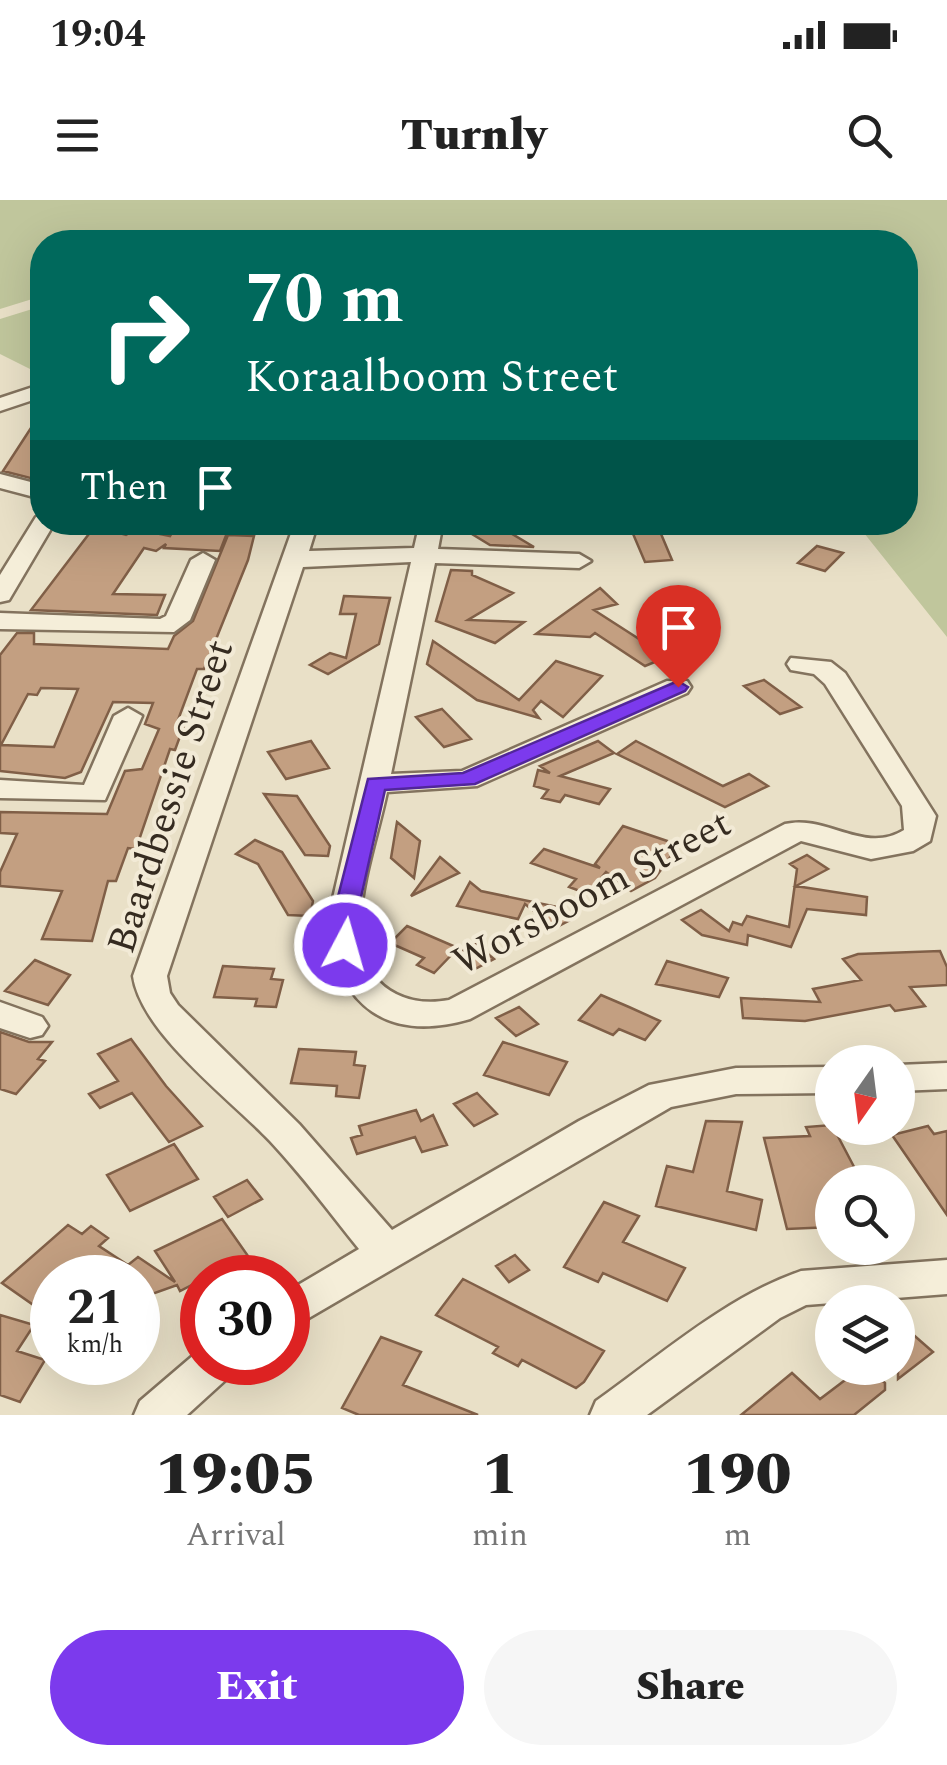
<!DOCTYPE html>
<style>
body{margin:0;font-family:Spectral,serif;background:#f6f6f6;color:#222;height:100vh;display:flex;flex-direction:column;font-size:38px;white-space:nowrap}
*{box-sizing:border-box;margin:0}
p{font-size:32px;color:#767676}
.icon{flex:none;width:55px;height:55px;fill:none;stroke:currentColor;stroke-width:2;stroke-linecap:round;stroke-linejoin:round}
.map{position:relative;height:1215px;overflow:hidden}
.drawer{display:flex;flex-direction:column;background:#fff;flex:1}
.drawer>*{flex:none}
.hud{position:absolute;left:30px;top:30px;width:888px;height:305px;border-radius:40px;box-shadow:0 10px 40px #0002;background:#00695c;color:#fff;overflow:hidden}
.needle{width:65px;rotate:194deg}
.buttons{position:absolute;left:815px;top:845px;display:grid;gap:20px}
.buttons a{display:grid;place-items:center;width:100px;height:100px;border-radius:50%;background:#fff;box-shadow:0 10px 40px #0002;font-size:50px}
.speed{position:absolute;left:30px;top:1055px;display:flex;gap:20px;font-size:50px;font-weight:700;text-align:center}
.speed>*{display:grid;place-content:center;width:130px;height:130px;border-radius:50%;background:#fff;box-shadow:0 10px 40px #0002;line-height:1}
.speed small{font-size:25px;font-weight:400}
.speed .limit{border:15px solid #d22;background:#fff;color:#111}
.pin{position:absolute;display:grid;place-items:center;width:85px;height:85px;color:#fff;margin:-102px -42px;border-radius:50% 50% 50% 0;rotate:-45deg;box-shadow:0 0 10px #0007}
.pin .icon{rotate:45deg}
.me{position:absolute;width:110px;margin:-55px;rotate:6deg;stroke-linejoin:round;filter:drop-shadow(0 0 8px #0008)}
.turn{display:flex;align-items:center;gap:35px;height:210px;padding:0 50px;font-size:45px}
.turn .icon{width:130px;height:130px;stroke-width:2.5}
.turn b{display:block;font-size:70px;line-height:85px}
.then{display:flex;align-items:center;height:95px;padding:0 50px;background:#0003;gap:20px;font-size:38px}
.eta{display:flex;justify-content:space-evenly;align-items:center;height:170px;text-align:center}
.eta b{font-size:60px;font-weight:800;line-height:70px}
.primary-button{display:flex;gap:20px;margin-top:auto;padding:20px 50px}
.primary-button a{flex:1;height:115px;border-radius:60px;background:#7c3aed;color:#fff;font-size:40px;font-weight:800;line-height:115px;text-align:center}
.primary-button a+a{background:#f6f6f6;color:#222}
.status{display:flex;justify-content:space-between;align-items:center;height:70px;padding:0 50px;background:#fff;direction:ltr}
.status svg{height:28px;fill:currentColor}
header{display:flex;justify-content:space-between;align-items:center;height:130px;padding:0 50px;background:#fff;font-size:45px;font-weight:800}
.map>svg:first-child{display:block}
.green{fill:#c0c69c}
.building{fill:#c39f81;stroke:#805f47;stroke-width:2.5;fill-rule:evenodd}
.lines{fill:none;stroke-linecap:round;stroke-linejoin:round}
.minor-casing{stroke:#83735e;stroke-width:5}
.minor{fill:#f5eed9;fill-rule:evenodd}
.route{fill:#7c3aed;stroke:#51269a;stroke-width:2.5}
.labels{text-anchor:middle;stroke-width:8;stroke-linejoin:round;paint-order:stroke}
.street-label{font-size:40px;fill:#352b20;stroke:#f2ead6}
</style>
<div class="status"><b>19:04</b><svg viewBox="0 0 49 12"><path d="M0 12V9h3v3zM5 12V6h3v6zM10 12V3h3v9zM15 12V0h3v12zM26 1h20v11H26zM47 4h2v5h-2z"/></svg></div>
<header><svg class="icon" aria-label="menu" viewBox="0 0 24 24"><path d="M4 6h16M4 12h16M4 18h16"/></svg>Turnly<svg class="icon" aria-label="search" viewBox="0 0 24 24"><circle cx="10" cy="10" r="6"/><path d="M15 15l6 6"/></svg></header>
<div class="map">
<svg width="947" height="1215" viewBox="0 0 947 1215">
<rect width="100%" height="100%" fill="#e9e0c7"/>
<path class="green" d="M0,0H947V437L856,323L905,322V42H42V96L0,109Z
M42,106V175L0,154V119Z"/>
<path class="building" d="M42,211V281L3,271Z
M628,322H656L672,360L645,362Z
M497,325L534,347L490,345L472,334Z
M95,326L126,335L136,329L170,336L173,331L227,333L220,351L164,348L166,344L156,351L144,348L113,394L165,395L157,415L31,410Z
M228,335L254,336L248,360L204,469H197L178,520H186L175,550L170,549L136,649L128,648L116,681H108L92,741L42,739L62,691L0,686V672L17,634L0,633V612L107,614L125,571L142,569L159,529L145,524L153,503L113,502L81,572L65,578L0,571V455L17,433H34V444L168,449L174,436L193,421ZM41,488L78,489L54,547L1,545L28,494L37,495Z
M817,346L843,353L825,371L798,363Z
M451,370L472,371V375L513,393L468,420L524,422L495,443L436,421Z
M600,388L617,404L594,410L667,457L645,466L595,433L590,437L536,434Z
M344,396L390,398L379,444L328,474L310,465L330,453L346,458L356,414H340Z
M433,441L519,500L556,461L602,476L563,517L541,501L533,510L539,518L477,500L427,464Z
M764,480L801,507L780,514L744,486Z
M442,509L471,539L444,547L416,517Z
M311,541L329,568L286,579L268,552Z
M598,541L614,553L560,576L610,589L599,604L565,595L560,602L542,598L548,590L534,586L538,570L550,573L540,566Z
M636,541L723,586L749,574L768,586L725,607L617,554Z
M264,594L297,596L330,646L328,656L305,655Z
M397,622L420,641L414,678L391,658Z
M623,626L679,645L655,678L631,691L606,672L588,694L569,687L576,679L531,663L544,649L600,668L595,664Z
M255,640L282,652L313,701L310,716L288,715L258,664L236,654Z
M807,655L828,669L796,686L867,697L866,715L807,709L791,747L748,735L747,745L702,735L682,720L701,710L729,731L733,722L742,725L747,716L789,727L797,669L790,664Z
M440,657L459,673L411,696Z
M470,682L481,691L557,707L572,719L555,728L525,704L518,719L457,706Z
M407,726L458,748L434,773L417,765L424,758L390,743Z
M476,744L494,759L475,769L458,753Z
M940,751L947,767V785L910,787L925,806L895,811L890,805L805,821L743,818L741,798L820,802L813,789L861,780L843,759L858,754Z
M35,760L70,775L48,805L5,791Z
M667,761L728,778L719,797L656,784Z
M223,766L274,769L271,779L283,780L276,807L255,806L257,799L214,797Z
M601,795L629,807L660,821L645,840L619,829L613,835L579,820Z
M519,807L538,824L516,836L496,818Z
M0,832L29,842H52L38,859L45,861L16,894L0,889Z
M131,839L166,886L202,926L169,942L132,893L100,908L89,894L118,881L98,854Z
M503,842L567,862L549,895L484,875Z
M299,849L356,852L354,865L365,866L359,898L336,896L337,886L291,883Z
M477,893L497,914L474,926L454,904Z
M416,910L421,921L433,915L447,945L422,952L415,937L357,954L351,938L362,935L359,926Z
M706,921L742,922L727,991L762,1000L756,1030L656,1006L667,966L693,972Z
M832,925L862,982H832V1027L787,1029L764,938L810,936L806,927Z
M928,926L934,934L947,931V1015L892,935Z
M174,944L198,979L130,1011L107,975Z
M247,980L262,999L228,1017L214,997Z
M604,1002L639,1016L623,1042L685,1068L667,1101L603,1073L598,1082L564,1067Z
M222,1019L248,1056L180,1091L177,1085L138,1099V1078H52V1118L2,1083L68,1025L82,1034L91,1026L108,1038L99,1046L128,1065L138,1057L175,1082L155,1051Z
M515,1055L529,1070L509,1082L496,1066Z
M463,1079L604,1151L584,1182L576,1188L522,1160L518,1166L493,1153L498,1147L436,1115Z
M0,1115L34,1125L17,1151L45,1160L20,1202L0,1195Z
M909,1131L933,1152L898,1179V1139Z
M381,1137L421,1152L403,1185L478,1215H359L342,1208Z
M861,1168H869L885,1183V1190L854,1215H741L792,1173L820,1199Z"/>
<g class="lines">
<defs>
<path id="minor" d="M42,184V197L0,211V198Z
M0,274L42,285V299L0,288Z
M42,315V322H55L9,400L0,402V375L36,317Z
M295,322H318L309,351L414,348L420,322H443L438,349L579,354L591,361L579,368L435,363L391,574L462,571L667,481H687L691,487L687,493L477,586L387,592C378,634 362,680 360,722C356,778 397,810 449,800L785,624C827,614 864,655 904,630L902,606L825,484L814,474L791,470L787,464L791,458L831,462L845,473L936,616L930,641L913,651L871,659L801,641L470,819C388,843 339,807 327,724L411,362L303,367L167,776L170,793L178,805L299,924L392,1030L579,921L649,885L736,868L832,867V893L736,894L671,907L288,1130V1091L359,1049C330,1013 302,975 270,941C230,899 141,833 133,776Z
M203,353L215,360L190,420L174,432L0,429V413L160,419L166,416L191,360Z
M128,508L142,516L105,600L0,598V580L84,585L114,516Z
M0,802L42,817L48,826L42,835L30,838L0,828Z
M947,863V889L898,891V865Z
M947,1060V1094L806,1105L780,1118L647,1215H590L596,1201C661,1155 726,1097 801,1071Z
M202,1148V1162H237L231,1175L187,1215H134L140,1201Z"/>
</defs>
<use href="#minor" class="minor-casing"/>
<use href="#minor" class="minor"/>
</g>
<path class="route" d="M678,481L688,487L685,491L475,584L385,590L355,724L357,745L345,753L336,751L331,724L368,579L463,573Z"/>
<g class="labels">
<g class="street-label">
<text transform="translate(169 596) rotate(-72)" y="14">Baardbessie Street</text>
<text transform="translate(591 691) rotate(-28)" y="14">Worsboom Street</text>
</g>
</g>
</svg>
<div class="buttons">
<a><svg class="needle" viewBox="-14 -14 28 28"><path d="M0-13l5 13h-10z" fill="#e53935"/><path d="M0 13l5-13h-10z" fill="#767676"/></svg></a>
<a><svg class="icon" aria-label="search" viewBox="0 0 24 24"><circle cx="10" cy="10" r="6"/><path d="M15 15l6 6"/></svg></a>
<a><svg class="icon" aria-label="layers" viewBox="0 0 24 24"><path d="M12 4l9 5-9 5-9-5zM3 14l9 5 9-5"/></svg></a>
</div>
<div class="speed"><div>21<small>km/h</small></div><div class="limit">30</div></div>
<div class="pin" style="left:678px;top:487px;background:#d93025"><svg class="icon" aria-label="arrive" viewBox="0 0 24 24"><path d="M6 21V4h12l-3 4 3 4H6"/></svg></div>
<svg class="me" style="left:345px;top:745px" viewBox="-20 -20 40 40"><circle r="17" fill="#7c3aed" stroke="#fff" stroke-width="3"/><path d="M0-11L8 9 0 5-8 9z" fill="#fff"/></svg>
<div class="hud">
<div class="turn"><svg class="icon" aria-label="right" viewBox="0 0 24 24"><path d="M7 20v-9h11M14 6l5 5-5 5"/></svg><div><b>70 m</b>Koraalboom Street</div></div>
<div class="then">Then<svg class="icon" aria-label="arrive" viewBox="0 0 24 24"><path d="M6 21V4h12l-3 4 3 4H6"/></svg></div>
</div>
</div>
<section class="drawer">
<div class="eta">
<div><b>19:05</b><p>Arrival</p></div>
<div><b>1</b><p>min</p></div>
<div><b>190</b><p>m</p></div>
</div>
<div class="primary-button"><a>Exit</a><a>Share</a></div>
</section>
